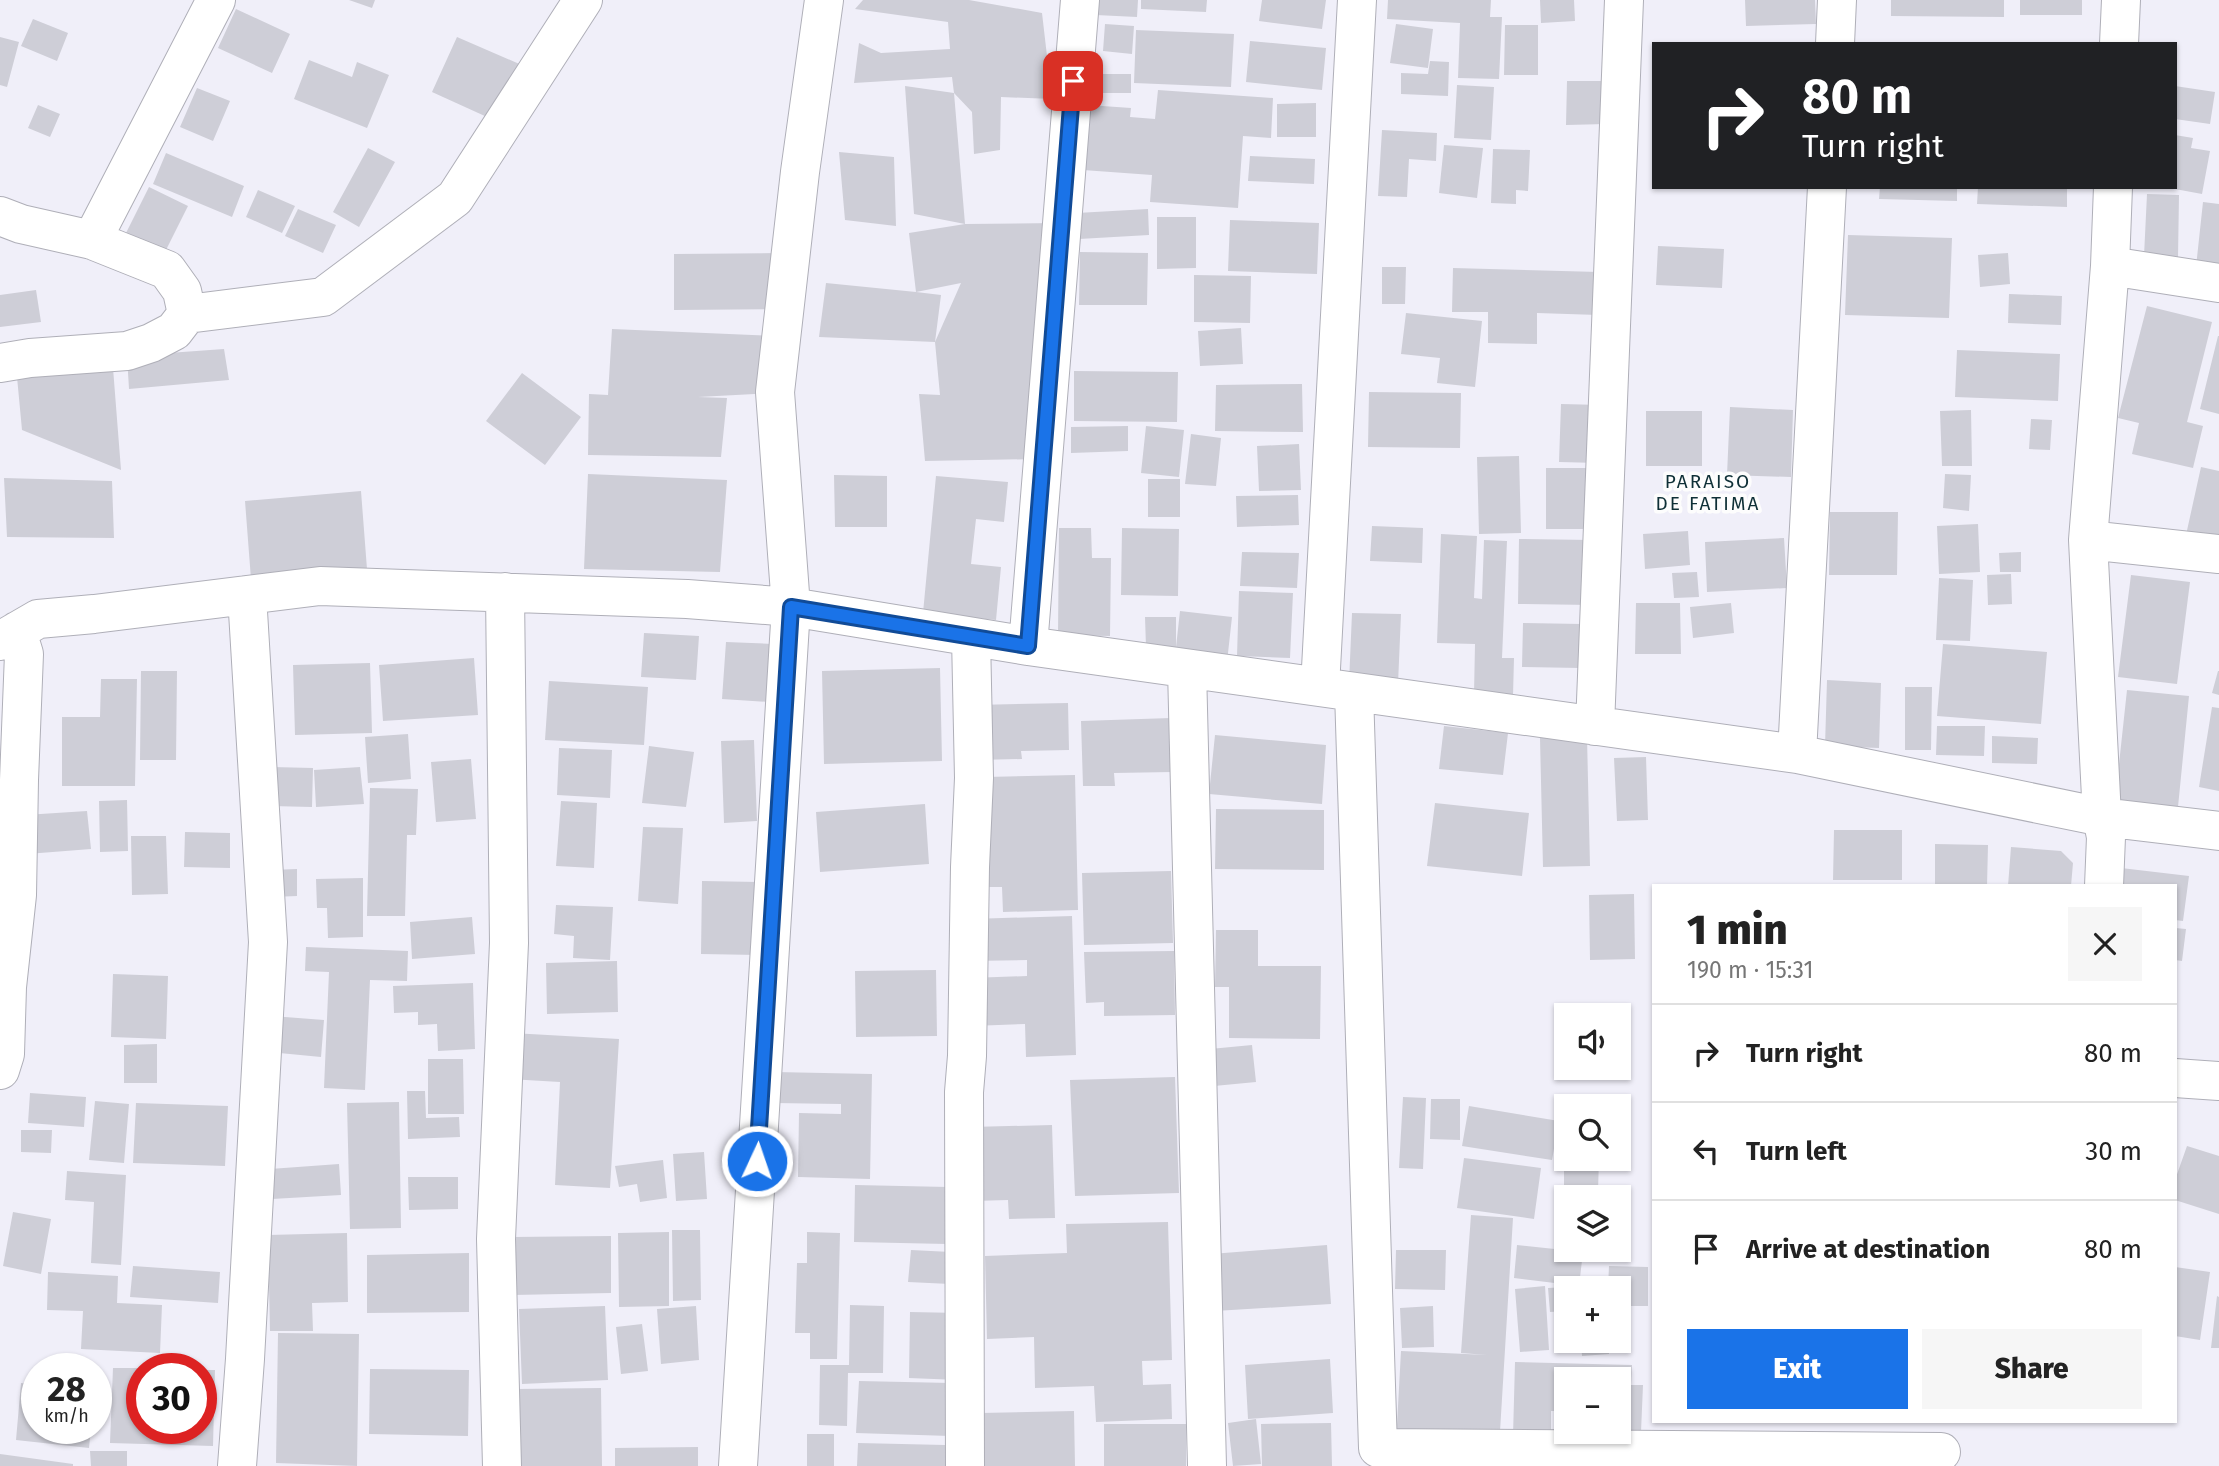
<!DOCTYPE html>
<meta charset="utf-8">
<style>
body{margin:0;font-family:"Fira Sans",sans-serif;background:#f6f6f6;color:#222;height:100vh;display:flex;flex-direction:column;font-size:26px;white-space:nowrap}
*{box-sizing:border-box;margin:0}
p{font-size:23px;color:#767676}
.icon{flex:none;width:38px;height:38px;fill:none;stroke:currentColor;stroke-width:2;stroke-linecap:round;stroke-linejoin:round}
.map{position:relative;flex:1;overflow:hidden}
.details{position:absolute;left:1652px;top:884px;width:525px;height:539px;display:flex;flex-direction:column;background:#fff;border-radius:0px;box-shadow:0 2px 5px #0004}
.details>*{flex:none}
.banner{position:absolute;left:1652px;top:42px;width:525px;height:147px;border-radius:0px;box-shadow:0 2px 5px #0004;background:#202124;color:#fff;overflow:hidden}
.controls{position:absolute;left:1554px;top:1003px;display:grid;gap:14px}
.controls a{display:grid;place-items:center;width:77px;height:77px;border-radius:0px;background:#fff;box-shadow:0 2px 5px #0004;font-size:35px}
.speed{position:absolute;left:21px;top:1353px;display:flex;gap:14px;font-size:35px;font-weight:700;text-align:center}
.speed>*{display:grid;place-content:center;width:91px;height:91px;border-radius:50%;background:#fff;box-shadow:0 2px 5px #0004;line-height:1}
.speed small{font-size:18px;font-weight:400}
.speed .limit{border:10px solid #d22;background:#fff;color:#111}
.pin{position:absolute;display:grid;place-items:center;width:60px;height:60px;color:#fff;margin:-30px;border-radius:14px;box-shadow:0 4px 10px #0006}
.me{position:absolute;width:77px;margin:-38px;rotate:3deg;stroke-linejoin:round;filter:drop-shadow(0 0 5px #0008)}
.turn{display:flex;align-items:center;gap:24px;height:147px;padding:0 35px;font-size:32px}
.turn .icon{width:91px;height:91px;stroke-width:2.5}
.turn b{display:block;font-size:49px;line-height:60px}
.round{display:grid;place-items:center;flex:none;width:74px;height:74px;border-radius:0px;background:#f6f6f6}
.summary{display:flex;align-items:center;justify-content:space-between;height:119px;padding:0 35px}
h1{font-size:42px;font-weight:800;line-height:52px}
.cta{display:flex;gap:14px;margin-top:auto;padding:14px 35px}
.cta a{flex:1;height:80px;border-radius:0px;background:#1a73e8;color:#fff;font-size:28px;font-weight:800;line-height:80px;text-align:center}
.cta a+a{background:#f6f6f6;color:#222}
ul{padding:0;list-style:none}
li{display:flex;align-items:center;gap:21px;height:98px;padding:0 35px;border-top:2px solid #e0e0e0}
li div{flex:1}
li b{display:block;font-size:26px}
li em{font-style:normal}
.map>svg:first-child{display:block}
.building{fill:#ceced7}
.lines{fill:none;stroke-linecap:round;stroke-linejoin:round}
.street-casing{stroke:#afafb8;stroke-width:40}
.street{stroke:#fff;stroke-width:38}
.route-casing{stroke:#114b97;stroke-width:18}
.route{stroke:#1a73e8;stroke-width:12}
.labels{text-anchor:middle;stroke-width:7;stroke-linejoin:round;paint-order:stroke}
.neighbourhood-label{font-size:19px;letter-spacing:2px;fill:#0f3037;stroke:#fdfdfd}
</style>
<div class="map">
<svg width="2219" height="1466" viewBox="0 0 2219 1466">
<rect width="100%" height="100%" fill="#f0eff9"/>
<path class="building" d="M349,0H375L372,8Z
M863,0H969L1042,13L1052,99L1001,97L1000,150L974,154L972,112L954,93L965,224L1058,223L1037,459L925,461L919,394L940,395L935,342L961,283L916,292L941,295L935,342L819,337L826,283L916,292L909,233L965,224L914,214L905,86L954,93L952,77L854,83L859,43L881,53L950,49L948,22L855,9Z
M1097,0H1138L1137,17L1096,15Z
M1141,0H1207L1206,12L1141,9Z
M1262,0H1326L1322,29L1259,21Z
M1388,0H1491L1490,17H1502L1499,79L1458,78L1460,23L1387,19Z
M1540,0H1574L1575,21L1541,23Z
M1745,0H1815L1816,24L1746,26Z
M1891,0H2004V17L1891,16Z
M2020,0H2082V15H2020Z
M236,9L290,34L272,73L218,48Z
M33,19L68,33L57,61L21,46Z
M1105,24L1134,26L1132,54L1103,51Z
M1396,24L1433,29L1428,68L1390,63Z
M1505,25H1538V75H1504Z
M1136,30L1234,34L1231,87L1134,83Z
M0,37L19,42L7,87L0,85Z
M457,37L524,66L498,122L432,92Z
M1250,41L1326,48L1322,90L1246,82Z
M309,60L352,77L357,62L389,75L367,128L294,99Z
M1430,61L1449,62L1448,96L1401,94V73L1428,74Z
M1098,74H1131V93H1098Z
M1567,81H1606V124L1566,125Z
M1457,85L1494,87L1491,140L1454,138Z
M2175,86L2215,92L2210,124L2175,119Z
M197,88L230,101L213,141L180,127Z
M1158,90L1273,98L1271,138L1243,136L1238,208L1150,202L1152,175L1083,170L1088,105L1131,108L1130,117L1155,119Z
M1316,103V137H1277V104Z
M38,105L60,114L50,137L28,128Z
M1382,130L1437,133L1436,161L1409,159L1407,197L1378,196Z
M2175,135L2193,138L2191,148L2210,151L2202,194L2175,189Z
M1444,145L1483,148L1477,198L1439,193Z
M368,148L395,162L359,227L333,212Z
M1493,149L1530,150L1528,191L1516,190V204L1491,203Z
M839,152L894,157L896,226L845,220Z
M166,153L244,186L232,217L153,184Z
M1250,156L1315,159L1314,184L1248,181Z
M149,187L188,206L165,252L126,233Z
M1880,187H1957V201L1879,199Z
M1978,187H2067V207L1977,204Z
M258,190L295,206L282,233L246,217Z
M2147,194L2179,195L2178,257L2144,256Z
M2203,202L2219,204V270L2196,267Z
M298,209L336,225L323,253L285,236Z
M1148,209L1149,235L1079,239L1077,213Z
M1157,217H1196V268L1157,269Z
M1230,220L1319,223L1317,274L1228,271Z
M1848,235L1952,238L1949,318L1845,315Z
M1658,246L1724,249L1722,288L1656,285Z
M1080,252L1148,253L1147,305H1079Z
M777,253V309L674,310V254Z
M2008,253L2010,284L1980,287L1978,255Z
M1382,267H1406L1405,304H1382Z
M1453,268L1599,272L1598,315L1537,313V344L1488,343V312H1452Z
M1194,275L1251,276L1250,323L1194,322Z
M36,290L41,322L0,327V295Z
M2009,294L2062,296L2061,325L2008,323Z
M2147,306L2212,322L2187,422L2203,426L2193,468L2132,454L2139,423L2118,418Z
M1406,313L1482,321L1475,387L1437,383L1440,358L1401,354Z
M1241,328L1243,364L1200,366L1198,331Z
M612,329L778,336L772,393L698,397L727,398L721,457L588,455L589,394L608,395Z
M2218,336H2219V414L2200,409Z
M224,349L229,380L129,389L127,356Z
M1957,350L2060,354L2058,401L1955,397Z
M113,368L121,470L22,430L17,377Z
M1074,371L1178,372L1177,422L1074,421Z
M522,373L581,417L545,465L486,421Z
M1302,384L1303,432L1215,431L1216,385Z
M1369,392L1461,393L1460,448L1368,447Z
M1561,404L1602,405L1599,463L1559,462Z
M1730,407L1793,410L1791,477L1727,475Z
M1971,410L1972,466H1942L1940,411Z
M1646,411H1702V466H1646Z
M2031,419L2052,420L2050,450L2029,449Z
M1128,426V451L1071,453V427Z
M1146,426L1184,430L1179,477L1141,473Z
M1191,434L1221,438L1216,486L1185,484Z
M1299,444L1301,490L1259,491L1257,446Z
M1519,456L1521,533L1479,534L1477,457Z
M2201,467L2219,471V542L2186,535Z
M1546,468H1592L1591,529H1546Z
M588,474L727,480L720,572L584,569Z
M1945,474L1971,475L1969,511L1943,508Z
M834,475L887,476V527H835Z
M936,476L1008,482L1004,522L976,519L971,564L1001,567L996,620L923,613Z
M4,478L112,481L114,538L7,537Z
M1148,479H1180V517H1148Z
M361,491L367,569L251,579L245,501Z
M1298,495L1299,525L1237,527L1236,496Z
M1830,512H1898L1897,575H1829Z
M1978,524L1980,572L1939,574L1937,526Z
M1372,526L1423,528L1422,563L1370,561Z
M1059,528H1091L1092,558H1111L1110,636L1058,635Z
M1122,528L1179,529L1178,596L1121,595Z
M1688,531L1690,565L1645,569L1643,534Z
M1441,534L1477,536L1474,598L1482,599L1484,540L1507,541L1502,658H1514L1513,696L1474,694L1475,644L1437,643Z
M1784,538L1787,588L1707,592L1705,542Z
M1519,539L1591,540V605L1518,604Z
M1242,552L1299,553L1297,588L1240,586Z
M2021,552V572H2000L1999,553Z
M1697,572L1699,597L1674,598L1672,573Z
M2011,574L2012,604L1988,605L1987,575Z
M2131,575L2190,582L2177,684L2118,677Z
M1939,578L1973,580L1970,641L1936,640Z
M1239,591L1293,593L1290,658L1237,656Z
M1636,603H1680L1681,654H1635Z
M1731,603L1734,633L1693,638L1690,607Z
M1180,611L1232,617L1227,662L1175,656Z
M1352,613L1401,614L1398,684L1349,683Z
M1145,617H1176V647H1146Z
M1523,623L1582,624L1580,668L1522,667Z
M644,633L699,636L696,680L641,677Z
M726,642L773,644L770,702L722,699Z
M1943,644L2047,652L2041,724L1937,716Z
M474,658L478,715L383,721L379,665Z
M370,663L372,733L295,735L293,665Z
M940,668L942,761L824,764L822,671Z
M141,671H177L176,760H140Z
M2218,671H2219V695L2212,693Z
M101,679H137L135,786H62V717H100Z
M1827,680L1881,683L1879,748L1825,746Z
M549,681L648,687L644,745L545,740Z
M1905,687H1932L1931,750H1905Z
M2127,690L2189,696L2178,807L2115,801Z
M1068,703L1069,750L1021,751L1022,759L976,760L975,705Z
M2212,707L2219,708V791L2199,787Z
M1171,718L1172,772L1114,773L1115,786H1083L1081,721Z
M1444,726L1508,733L1503,775L1439,769Z
M1937,726H1985L1984,756L1936,755Z
M408,734L411,779L368,783L365,737Z
M1215,735L1326,745L1322,804L1209,794Z
M1992,736L2038,738L2037,764L1992,763Z
M1587,737L1590,866L1543,867L1540,738Z
M754,740L757,821L724,823L721,741Z
M649,746L694,752L686,807L642,803Z
M559,748L612,750L610,798L557,795Z
M1646,757L1648,820L1617,821L1614,758Z
M471,759L476,819L436,822L431,762Z
M272,767L313,768L312,807L271,806Z
M360,767L364,804L316,807L314,770Z
M1075,775L1078,910L1003,912L1002,887H971L986,777Z
M370,788L418,789L416,835H407L405,916H367Z
M127,800L128,851L100,852L99,801Z
M561,801L597,803L594,868L556,866Z
M1435,803L1529,813L1522,876L1427,866Z
M925,804L929,864L820,872L816,812Z
M1216,809L1324,810V870L1215,869Z
M87,811L91,849L27,854L25,815Z
M643,827L683,828L678,904L638,901Z
M1834,830H1902V880H1833Z
M185,832L230,833V868L184,867Z
M131,836H166L168,894L132,895Z
M1935,844L1988,845L1987,886H1935Z
M2011,847L2061,851L2073,863L2071,886H2008Z
M2121,868L2189,876L2183,921L2175,920V886H2119Z
M297,869V896L272,897V870Z
M1171,871L1173,943L1084,945L1082,873Z
M363,878V937L328,938L327,908H317L316,879Z
M702,881L759,882L758,955L701,954Z
M1634,894L1635,959L1590,960L1589,895Z
M556,905L613,907L610,960L573,958L574,936L554,934Z
M1072,916L1076,1055L1026,1057L1025,1024L972,1026L970,978L1027,976V960L971,961V919Z
M472,917L475,954L412,959L410,922Z
M2175,928L2186,929L2182,961L2175,960Z
M1216,930H1258V966H1321L1320,1039L1229,1038V987H1215Z
M306,947L408,951L407,981L370,980L365,1090L324,1088L329,972L305,971Z
M1174,951L1175,1015L1104,1016V1002L1086,1003L1084,952Z
M617,961L618,1012L547,1014L546,963Z
M936,970L937,1036L856,1037L855,971Z
M113,974L168,976L166,1039L111,1037Z
M473,983L475,1049L438,1051L437,1024L418,1025V1012L394,1013L393,986Z
M272,1016L324,1020L321,1057L269,1052Z
M512,1033L619,1039L610,1188L555,1185L560,1082L509,1079Z
M157,1044V1083H124V1045Z
M1252,1045L1256,1082L1214,1086L1210,1049Z
M428,1059H463L464,1114H428Z
M775,1072L872,1074L870,1179L798,1177L799,1113L841,1114V1104L774,1103Z
M1175,1077L1179,1193L1075,1196L1070,1080Z
M407,1091H425L426,1118L459,1117L460,1137L408,1139Z
M30,1093L86,1097L84,1127L28,1123Z
M1403,1097L1426,1098L1423,1169L1399,1168Z
M1431,1099H1460V1140L1430,1139Z
M95,1101L129,1104L124,1163L89,1160Z
M399,1102L401,1228L350,1229L347,1103Z
M136,1103L228,1106L225,1166L133,1163Z
M1469,1106L1559,1121L1552,1160L1462,1146Z
M1052,1125L1055,1218L1009,1219L1008,1200L973,1201L971,1127Z
M21,1130H52L51,1153L21,1152Z
M2187,1146L2219,1156V1214L2175,1200V1180Z
M704,1152L707,1199L676,1201L673,1154Z
M1464,1158L1541,1168L1534,1219L1457,1208Z
M1564,1158H1599L1598,1191H1564Z
M663,1160L667,1198L640,1202L637,1184L619,1187L615,1166Z
M339,1164L341,1195L272,1199L270,1169Z
M67,1171L126,1175L121,1265L91,1263L94,1202L65,1200Z
M408,1177H458V1209L409,1210Z
M855,1185L948,1187L947,1244L854,1242Z
M13,1212L51,1219L41,1274L3,1266Z
M1471,1215L1513,1218L1499,1448L1396,1443L1401,1351L1487,1355L1461,1353Z
M1168,1222L1172,1360L1142,1361L1143,1385L1171,1384L1172,1419L1096,1422L1094,1386L1035,1388L1034,1337L987,1339L985,1256L1067,1253L1066,1224Z
M672,1230H700L701,1300L673,1301Z
M669,1232V1306L619,1307L618,1233Z
M807,1232L840,1233L837,1359H810V1333H795L797,1263H807Z
M347,1233L348,1302L312,1303L313,1331H270L268,1235Z
M611,1236V1293L513,1295L512,1237Z
M1327,1245L1331,1304L1215,1311L1211,1254Z
M1517,1245L1583,1252L1579,1286L1514,1278Z
M911,1250L951,1252L950,1284L908,1282Z
M1396,1250H1446L1445,1290L1395,1289Z
M469,1253V1312L367,1313V1255Z
M133,1266L220,1272L218,1303L130,1297Z
M1609,1266L1648,1267V1306H1619V1288H1608Z
M2175,1267L2210,1272L2200,1340L2175,1336Z
M48,1272L118,1276L117,1303L162,1305L160,1353L81,1349L83,1311L47,1310Z
M1545,1286L1549,1350L1520,1352L1515,1289Z
M1566,1287V1311L1550,1312L1548,1288Z
M2217,1296L2219,1297V1348H2211Z
M850,1305L884,1306L883,1373H848L847,1426L819,1425L820,1365H849Z
M605,1306L608,1380L522,1384L519,1309Z
M696,1306L699,1360L661,1364L657,1309Z
M1433,1306L1434,1347L1402,1348L1400,1308Z
M910,1312L960,1313L959,1380L909,1378Z
M642,1324L648,1371L621,1374L616,1327Z
M278,1333L359,1334L357,1466L276,1463Z
M1581,1340H1608L1609,1354L1582,1356Z
M1330,1359L1333,1413L1248,1419L1245,1365Z
M1515,1362L1632,1365L1631,1385H1643L1641,1432L1619,1431V1379H1566V1411H1551V1437L1513,1436Z
M113,1368H142V1428H201V1370H215L213,1446L110,1443Z
M370,1369L469,1370L468,1436L369,1434Z
M859,1381L951,1383L950,1436L856,1433Z
M21,1383L37,1385V1428H91L89,1448L16,1440Z
M601,1388L602,1466H516V1389Z
M1074,1411L1075,1466H981L980,1413Z
M1256,1419L1261,1464L1233,1466L1228,1423Z
M1331,1423L1332,1466H1262L1261,1424Z
M1104,1424H1186V1466H1104Z
M807,1434H834V1466H807Z
M858,1443L945,1445V1466H857Z
M698,1447V1466H615V1448Z
M90,1451H127V1466H91Z
M0,1454L73,1464V1466H0Z"/>
<g class="lines">
<defs>
<path id="street" d="M1835,44L1837,0
M2119,44L2121,0
M0,216L21,224L92,240L167,270L182,291L187,314L174,331L151,343L127,351L30,358L0,363
M92,240L216,0
M2110,266L2219,283
M187,314L323,297L455,198L583,0
M2088,540L2219,554
M0,641L38,619L94,614L320,586L687,599L791,607L1028,646L1797,754L2102,817L2219,831
M1028,646L1080,0
M1187,669L1207,1466
M1320,687L1357,0
M1354,692L1378,1448L1941,1452
M1595,726L1624,0
M1797,754L1827,187
M2104,886L2106,837L2102,817L2088,540L2110,266L2113,187
M0,1070L5,1054L7,987L17,895L19,780L24,654L17,631
M2175,1078L2219,1081
M237,1466L245,1359L268,942L247,595
M502,1466L496,1239L509,943L505,592
M738,1466L791,607L775,392L800,172L824,0
M965,1466L964,1092L967,1056L970,867L974,778L971,637"/>
</defs>
<use href="#street" class="street-casing"/>
<use href="#street" class="street"/>
</g>
<g class="lines">
<defs>
<path id="route" d="M757,1161L791,607L1028,646L1073,81"/>
</defs>
<use href="#route" class="route-casing"/>
<use href="#route" class="route"/>
</g>
<g class="labels">
<g class="neighbourhood-label">
<text x="1708" y="488">PARAISO<tspan x="1708" dy="22">DE FATIMA</tspan></text>
</g>
</g>
</svg>
<div class="controls">
<a><svg class="icon" aria-label="sound" viewBox="0 0 24 24"><path d="M4 9h4l5-4v14l-5-4H4zM17 9q2 3 0 6"/></svg></a>
<a><svg class="icon" aria-label="search" viewBox="0 0 24 24"><circle cx="10" cy="10" r="6"/><path d="M15 15l6 6"/></svg></a>
<a><svg class="icon" aria-label="layers" viewBox="0 0 24 24"><path d="M12 4l9 5-9 5-9-5zM3 14l9 5 9-5"/></svg></a>
<a>+</a>
<a>−</a>
</div>
<div class="speed"><div>28<small>km/h</small></div><div class="limit">30</div></div>
<div class="pin" style="left:1073px;top:81px;background:#d93025"><svg class="icon" aria-label="arrive" viewBox="0 0 24 24"><path d="M6 21V4h12l-3 4 3 4H6"/></svg></div>
<svg class="me" style="left:757px;top:1161px" viewBox="-20 -20 40 40"><circle r="17" fill="#1a73e8" stroke="#fff" stroke-width="3"/><path d="M0-11L8 9 0 5-8 9z" fill="#fff"/></svg>
<div class="banner">
<div class="turn"><svg class="icon" aria-label="right" viewBox="0 0 24 24"><path d="M7 20v-9h11M14 6l5 5-5 5"/></svg><div><b>80 m</b>Turn right</div></div>
</div>
<section class="details">
<div class="summary"><div><h1>1 min</h1><p>190 m · 15:31</p></div><a class="round"><svg class="icon" aria-label="close" viewBox="0 0 24 24"><path d="M6 6l12 12M18 6L6 18"/></svg></a></div>
<ul>
<li><svg class="icon" aria-label="right" viewBox="0 0 24 24"><path d="M7 20v-9h11M14 6l5 5-5 5"/></svg><div><b>Turn right</b></div><em>80 m</em></li>
<li><svg class="icon" aria-label="left" viewBox="0 0 24 24"><path d="M17 20v-9H6M10 6l-5 5 5 5"/></svg><div><b>Turn left</b></div><em>30 m</em></li>
<li><svg class="icon" aria-label="arrive" viewBox="0 0 24 24"><path d="M6 21V4h12l-3 4 3 4H6"/></svg><div><b>Arrive at destination</b></div><em>80 m</em></li>
</ul>
<div class="cta"><a>Exit</a><a>Share</a></div>
</section>
</div>
